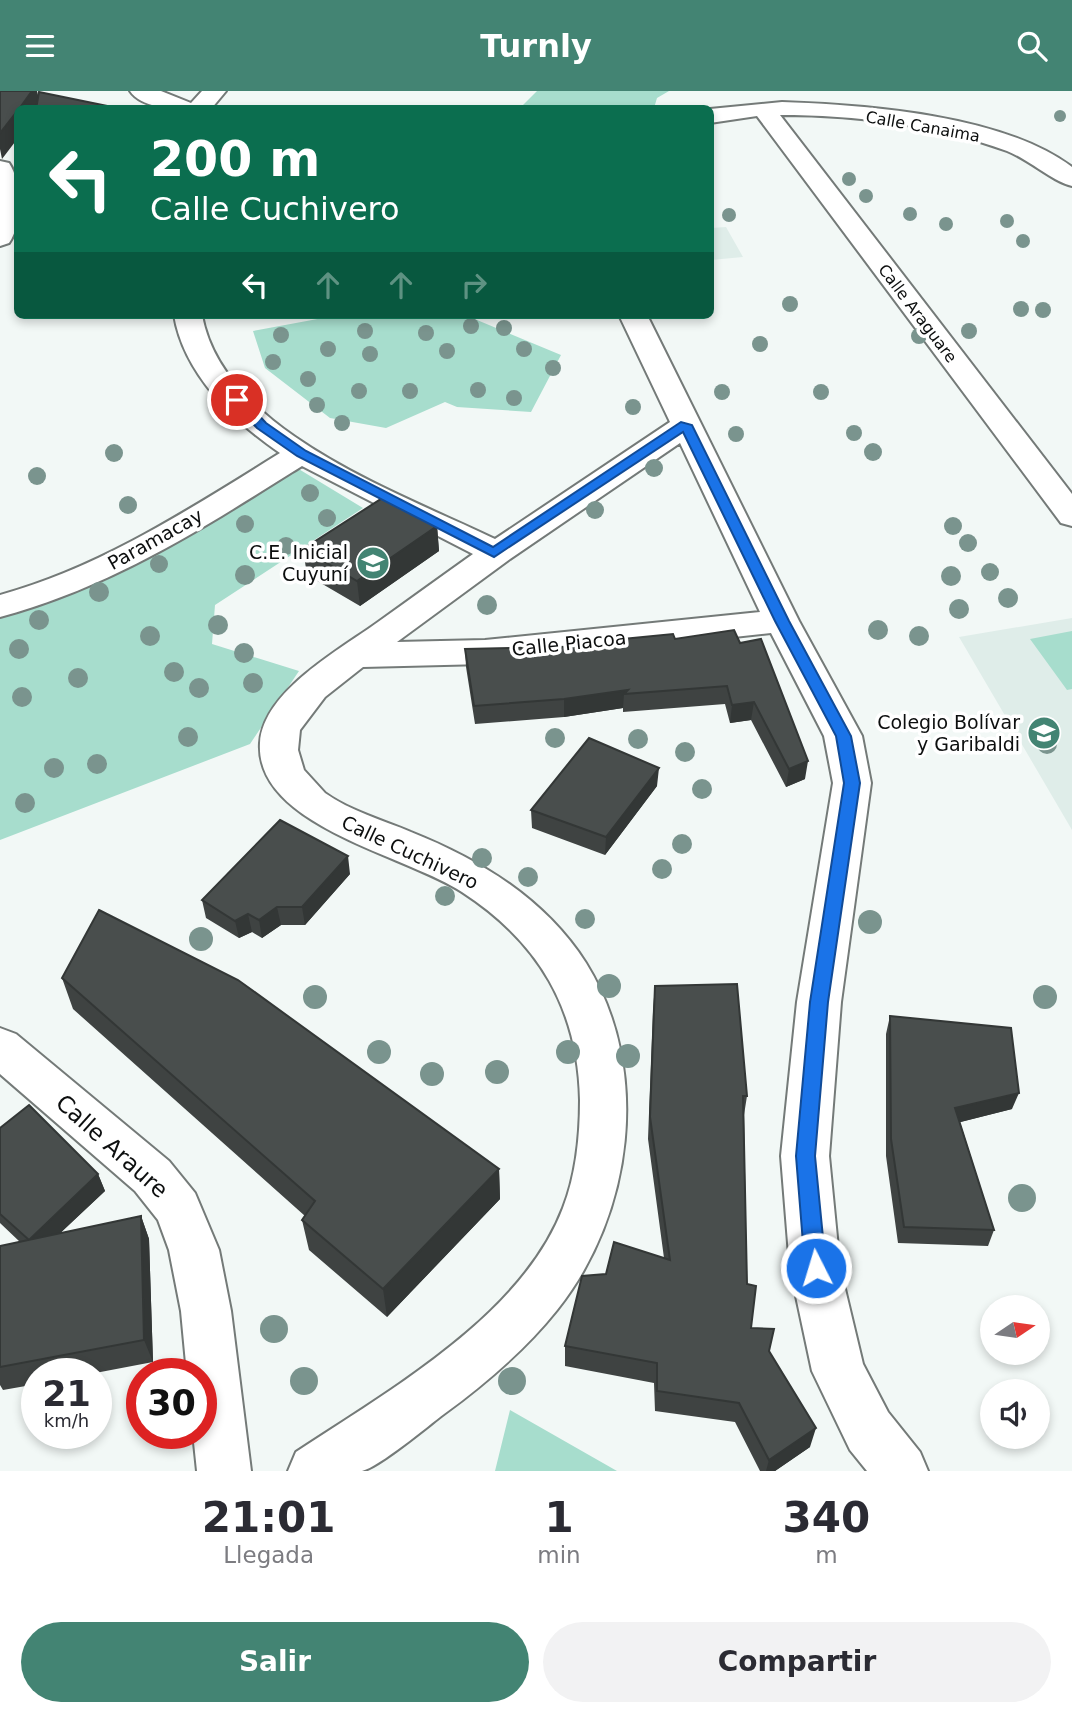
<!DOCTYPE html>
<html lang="es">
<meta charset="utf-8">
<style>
body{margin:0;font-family:"DejaVu Sans",sans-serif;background:#f2f2f3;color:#2b2b33;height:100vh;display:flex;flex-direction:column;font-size:26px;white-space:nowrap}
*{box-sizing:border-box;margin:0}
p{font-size:23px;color:#7c7c81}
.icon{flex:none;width:38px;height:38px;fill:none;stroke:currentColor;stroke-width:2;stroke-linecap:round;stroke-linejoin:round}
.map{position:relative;height:1380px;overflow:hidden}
.sheet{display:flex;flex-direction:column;background:#fff;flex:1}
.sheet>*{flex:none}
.top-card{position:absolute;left:14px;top:14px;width:700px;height:214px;border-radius:10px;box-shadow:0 4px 10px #0003;background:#0b6e4f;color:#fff;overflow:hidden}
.needle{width:46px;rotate:77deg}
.buttons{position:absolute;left:980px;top:1204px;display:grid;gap:14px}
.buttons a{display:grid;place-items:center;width:70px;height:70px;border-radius:50%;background:#fff;box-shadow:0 4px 10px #0003;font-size:35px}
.speed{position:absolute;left:21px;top:1267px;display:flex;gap:14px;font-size:35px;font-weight:700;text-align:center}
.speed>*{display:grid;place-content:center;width:91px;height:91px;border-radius:50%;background:#fff;box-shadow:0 4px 10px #0003;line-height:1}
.speed small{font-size:18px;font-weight:400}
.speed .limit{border:10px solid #d22;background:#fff;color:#111}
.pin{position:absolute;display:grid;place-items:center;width:60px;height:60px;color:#fff;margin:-30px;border:4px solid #fff;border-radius:50%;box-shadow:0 2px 7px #0007}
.me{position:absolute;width:77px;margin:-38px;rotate:355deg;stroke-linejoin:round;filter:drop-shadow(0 0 5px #0008)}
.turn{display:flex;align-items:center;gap:24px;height:147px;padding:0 21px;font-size:32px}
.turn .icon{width:91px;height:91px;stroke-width:2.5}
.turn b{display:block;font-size:49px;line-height:60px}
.lanes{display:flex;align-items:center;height:66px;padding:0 21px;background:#0003;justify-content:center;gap:35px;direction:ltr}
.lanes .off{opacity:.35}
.eta{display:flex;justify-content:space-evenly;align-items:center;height:119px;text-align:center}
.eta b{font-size:42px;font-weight:700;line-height:49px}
.primary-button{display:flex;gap:14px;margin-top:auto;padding:14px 21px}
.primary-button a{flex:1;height:80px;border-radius:42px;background:#438473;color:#fff;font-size:28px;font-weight:700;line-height:80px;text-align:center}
.primary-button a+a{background:#f2f2f3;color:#2b2b33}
header{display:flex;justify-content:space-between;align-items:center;height:91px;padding:0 21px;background:#438473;color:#fff;font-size:32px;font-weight:700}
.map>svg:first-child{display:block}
.built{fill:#dfede9}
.green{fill:#a7ddcd}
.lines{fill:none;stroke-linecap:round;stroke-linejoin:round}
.minor-casing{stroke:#747a78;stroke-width:4}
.minor{fill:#fff;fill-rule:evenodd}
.tree{fill:#7a948e}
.wall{fill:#3f4342}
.shaded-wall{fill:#333736}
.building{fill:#494e4d;stroke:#333736;stroke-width:2}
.route{fill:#1a73e8;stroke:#114b97;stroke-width:2}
.labels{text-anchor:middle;stroke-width:7;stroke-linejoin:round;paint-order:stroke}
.far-street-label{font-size:16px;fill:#0c0e0e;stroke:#fff}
.street-label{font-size:19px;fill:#0c0e0e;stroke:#fff}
.poi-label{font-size:19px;fill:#0c0e0e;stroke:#fff;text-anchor:end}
.near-street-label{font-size:23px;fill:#0c0e0e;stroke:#fff}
</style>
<header><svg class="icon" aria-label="menu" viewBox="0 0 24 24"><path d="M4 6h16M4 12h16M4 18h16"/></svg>Turnly<svg class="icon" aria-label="search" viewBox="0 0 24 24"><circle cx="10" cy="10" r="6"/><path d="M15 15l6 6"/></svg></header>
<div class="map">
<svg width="1072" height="1380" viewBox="0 0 1072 1380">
<rect width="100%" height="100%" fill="#f2f8f6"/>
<path class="built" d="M726,136L743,166L711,169V137Z
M1072,527V739L959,546Z"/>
<path class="green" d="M537,0H669L657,7L654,17H520Z
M339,224H465L561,264L531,321L457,316L445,311L386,337L330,327L265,277L253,240Z
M297,377L363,417L215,514L212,553L299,580L250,653L0,749V513Z
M1072,540V598L1067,599L1030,548Z
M510,1319L617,1380H495Z"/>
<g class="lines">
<defs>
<path id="minor" d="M130,0H161L191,12L202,0H226L211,18C188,18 144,21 130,0Z
M782,11C868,14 1003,24 1072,76V95C1053,91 1030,69 1007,60C936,34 855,24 780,24L1072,403V435L1061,432L757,25L710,32V18Z
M0,70L9,72C22,91 23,132 9,152L0,155Z
M174,224H202C223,341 400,402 495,448L670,331L619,224H647L799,530L862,645L871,692L841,911L829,1065L840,1177L863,1273L888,1321L920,1361L928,1380H867L850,1359L812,1280L790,1177L781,1065L797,911L833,692L824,645L771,542L485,573L363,576L325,606L300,639L298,659L304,679L325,702C350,720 383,729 411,741C481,769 545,808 586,872C652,978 633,1124 557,1219C525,1259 485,1293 444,1323C428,1335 379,1376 362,1380C340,1380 310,1380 288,1380L296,1361C388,1300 522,1225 563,1117C576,1084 580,1045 580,1009C578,918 539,851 462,801C406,764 255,735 260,652C263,600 341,558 378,531C410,508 441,486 473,463L302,375C205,436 112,496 0,526V504C102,476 191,417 280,362C233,330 184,283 174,224ZM680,352L760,521L485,549L397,551L510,468Z
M0,937L16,943L169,1070L195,1102L219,1159L231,1220L251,1380H197L193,1342H201V1283H187L181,1220L169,1159L158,1129L135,1100L0,983Z"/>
</defs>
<use href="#minor" class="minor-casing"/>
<use href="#minor" class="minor"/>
</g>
<g class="tree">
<circle cx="1060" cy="25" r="6"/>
<circle cx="849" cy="88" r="7"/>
<circle cx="866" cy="105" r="7"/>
<circle cx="910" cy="123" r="7"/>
<circle cx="729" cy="124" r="7"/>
<circle cx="1007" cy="130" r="7"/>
<circle cx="946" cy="133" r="7"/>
<circle cx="1023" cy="150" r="7"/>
<circle cx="790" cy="213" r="8"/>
<circle cx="1021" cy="218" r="8"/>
<circle cx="1043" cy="219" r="8"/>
<circle cx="471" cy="235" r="8"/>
<circle cx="504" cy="237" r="8"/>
<circle cx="365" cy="240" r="8"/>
<circle cx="969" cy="240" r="8"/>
<circle cx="426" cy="242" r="8"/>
<circle cx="281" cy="244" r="8"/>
<circle cx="919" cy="245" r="8"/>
<circle cx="760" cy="253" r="8"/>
<circle cx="328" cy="258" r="8"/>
<circle cx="524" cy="258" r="8"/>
<circle cx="447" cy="260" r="8"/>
<circle cx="370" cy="263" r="8"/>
<circle cx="273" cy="271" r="8"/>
<circle cx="553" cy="277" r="8"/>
<circle cx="308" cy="288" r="8"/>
<circle cx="478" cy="299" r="8"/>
<circle cx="359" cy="300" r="8"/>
<circle cx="410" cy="300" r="8"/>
<circle cx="722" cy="301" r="8"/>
<circle cx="821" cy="301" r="8"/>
<circle cx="514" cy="307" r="8"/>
<circle cx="317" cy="314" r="8"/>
<circle cx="633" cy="316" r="8"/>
<circle cx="342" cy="332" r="8"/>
<circle cx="854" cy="342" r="8"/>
<circle cx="736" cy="343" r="8"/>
<circle cx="873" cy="361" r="9"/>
<circle cx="114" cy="362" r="9"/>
<circle cx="654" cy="377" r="9"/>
<circle cx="37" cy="385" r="9"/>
<circle cx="310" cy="402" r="9"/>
<circle cx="128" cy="414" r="9"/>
<circle cx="595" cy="419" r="9"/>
<circle cx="327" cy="427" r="9"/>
<circle cx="245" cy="433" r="9"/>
<circle cx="953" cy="435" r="9"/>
<circle cx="968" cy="452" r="9"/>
<circle cx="286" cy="455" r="9"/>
<circle cx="159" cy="473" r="9"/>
<circle cx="990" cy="481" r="9"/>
<circle cx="245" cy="484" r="10"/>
<circle cx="951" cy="485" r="10"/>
<circle cx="99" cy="501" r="10"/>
<circle cx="1008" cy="507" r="10"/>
<circle cx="487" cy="514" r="10"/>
<circle cx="959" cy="518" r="10"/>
<circle cx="39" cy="529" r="10"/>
<circle cx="218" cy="534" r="10"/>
<circle cx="878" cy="539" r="10"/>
<circle cx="150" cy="545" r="10"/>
<circle cx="919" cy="545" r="10"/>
<circle cx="19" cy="558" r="10"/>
<circle cx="244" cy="562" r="10"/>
<circle cx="174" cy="581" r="10"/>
<circle cx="78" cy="587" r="10"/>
<circle cx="253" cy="592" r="10"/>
<circle cx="199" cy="597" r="10"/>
<circle cx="22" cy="606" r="10"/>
<circle cx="188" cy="646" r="10"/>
<circle cx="555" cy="647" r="10"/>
<circle cx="638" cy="648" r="10"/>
<circle cx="1047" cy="653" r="10"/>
<circle cx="685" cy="661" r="10"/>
<circle cx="97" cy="673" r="10"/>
<circle cx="54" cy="677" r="10"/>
<circle cx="702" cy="698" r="10"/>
<circle cx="25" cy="712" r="10"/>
<circle cx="682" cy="753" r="10"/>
<circle cx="482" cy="767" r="10"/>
<circle cx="662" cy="778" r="10"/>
<circle cx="528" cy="786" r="10"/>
<circle cx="445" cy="805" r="10"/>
<circle cx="585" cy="828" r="10"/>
<circle cx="870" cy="831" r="12"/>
<circle cx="201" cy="848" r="12"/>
<circle cx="609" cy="895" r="12"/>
<circle cx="315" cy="906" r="12"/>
<circle cx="1045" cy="906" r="12"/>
<circle cx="379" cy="961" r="12"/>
<circle cx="568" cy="961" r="12"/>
<circle cx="628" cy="965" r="12"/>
<circle cx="497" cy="981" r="12"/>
<circle cx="432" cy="983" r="12"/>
<circle cx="1022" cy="1107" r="14"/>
<circle cx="274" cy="1238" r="14"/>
<circle cx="304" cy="1290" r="14"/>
<circle cx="512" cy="1290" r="14"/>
</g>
<path class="wall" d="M437,435L439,460L360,515L307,484L303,458Z
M734,539L805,688L786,696L751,629L730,632L725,613L623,621V617L564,626L475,633L466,576L465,558L603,555V550L675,548Z
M657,695L605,764L532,737L531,719Z
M350,783L305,834H281L262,847L252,841L239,847L206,827L202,809Z
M62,887L499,1078L500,1108L387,1226L309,1159L302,1129L305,1125L73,918Z
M655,895L747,1005L744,1024L747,1193L751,1237L769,1260L810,1356L775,1380H760L735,1331L655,1320L654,1292L565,1275V1255L606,1183L664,1167L648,1048L653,918Z
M890,925L1012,1018L960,1031L994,1139L988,1155L898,1152L886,1065V943Z
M0,1037L98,1083L105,1100L60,1142L141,1125L149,1148L153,1271L90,1283H37V1293L3,1299L0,1294V1155L20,1151L0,1132Z"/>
<path class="shaded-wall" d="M32,0H37L41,16L40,18H19Z
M18,19V47L2,68L0,58V42Z
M437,435L439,460L360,515L357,490Z
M628,599L624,603L623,617L564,626V608Z
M754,611L751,629L730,632L732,614Z
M808,670L805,688L786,696L789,678Z
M659,677L657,695L605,764L606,746Z
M348,765L350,783L305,834L302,816Z
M277,816L281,834L262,847L259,829Z
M248,823L252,841L239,847L235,830Z
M1019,1002L1012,1018L949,1034L955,1017Z
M499,1078L500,1108L387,1226L383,1198Z
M98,1083L105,1100L36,1165L29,1149Z
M141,1125L149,1148L153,1271L144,1249Z
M816,1337L810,1356L775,1380H766L769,1369Z"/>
<path class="building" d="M0,0H32L19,18H18V19L0,42Z
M39,1L122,18H36Z
M384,406L437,435L357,490L303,458Z
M734,539L740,552L761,548L808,670L789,678L754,611L732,614L727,595L624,603L628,599L564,608L474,615L465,558L604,555L603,550L673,543L675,548Z
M589,647L659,677L606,746L531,719Z
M280,729L348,765L302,816H277L259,829L248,823L235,830L202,809Z
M99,819L238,889L499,1078L383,1198L302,1129L315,1110L62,887Z
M737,893L747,1005H743L747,1193L756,1195L751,1237L774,1238L769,1260L816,1337L769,1369L739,1312L657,1300V1272L565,1255L582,1185L606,1183L614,1151L670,1169L650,1026L655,895Z
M890,925L1011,937L1019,1002L955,1017L994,1139L904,1136L891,1048Z
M29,1014L98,1083L29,1149L0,1123V1037Z
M141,1125L144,1249L0,1276V1155Z"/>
<path class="route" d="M233,306H242L266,332L306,360L493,456L681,331L692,334L789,530L851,645L860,692L828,911L815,1065L826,1177L823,1184L816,1187L808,1184L805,1177L796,1065L810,911L844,692L836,645L775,530L683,341L494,466L297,365L257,337L233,311Z"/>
<defs>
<symbol id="school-disc" viewBox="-11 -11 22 22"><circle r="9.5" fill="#438473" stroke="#fff"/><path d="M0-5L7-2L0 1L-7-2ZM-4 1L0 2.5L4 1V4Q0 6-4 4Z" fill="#fff"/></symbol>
</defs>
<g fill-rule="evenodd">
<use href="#school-disc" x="354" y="453" width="38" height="38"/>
<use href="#school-disc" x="1025" y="623" width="38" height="38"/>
</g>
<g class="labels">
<g class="far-street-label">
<text transform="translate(923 35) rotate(10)" y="6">Calle Canaima</text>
<text transform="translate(918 222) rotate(53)" y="6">Calle Araguare</text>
</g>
<g class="street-label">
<text transform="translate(155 448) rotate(-29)" y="7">Paramacay</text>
<text transform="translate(569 552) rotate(-6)" y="7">Calle Piacoa</text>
<text transform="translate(410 761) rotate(25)" y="7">Calle Cuchivero</text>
</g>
<g class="poi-label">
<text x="348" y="468">C.E. Inicial<tspan x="348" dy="22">Cuyuní</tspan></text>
<text x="1020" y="638">Colegio Bolívar<tspan x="1020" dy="22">y Garibaldi</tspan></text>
</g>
<g class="near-street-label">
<text transform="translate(112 1055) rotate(42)" y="8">Calle Araure</text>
</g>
</g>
</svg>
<div class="buttons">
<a><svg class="needle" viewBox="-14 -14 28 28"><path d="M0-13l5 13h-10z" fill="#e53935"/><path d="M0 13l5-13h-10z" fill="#7c7c81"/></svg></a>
<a><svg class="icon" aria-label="sound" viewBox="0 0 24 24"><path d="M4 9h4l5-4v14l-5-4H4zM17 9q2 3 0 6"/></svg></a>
</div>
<div class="speed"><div>21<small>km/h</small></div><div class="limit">30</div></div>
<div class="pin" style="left:237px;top:309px;background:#d93025"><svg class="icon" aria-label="arrive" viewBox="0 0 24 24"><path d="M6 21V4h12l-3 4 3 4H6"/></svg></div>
<svg class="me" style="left:816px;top:1177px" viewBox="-20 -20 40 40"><circle r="17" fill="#1a73e8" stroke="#fff" stroke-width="3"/><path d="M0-11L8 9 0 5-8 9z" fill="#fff"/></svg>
<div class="top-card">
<div class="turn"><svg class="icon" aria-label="left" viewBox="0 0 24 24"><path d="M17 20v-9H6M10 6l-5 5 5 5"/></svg><div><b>200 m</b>Calle Cuchivero</div></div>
<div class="lanes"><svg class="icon" aria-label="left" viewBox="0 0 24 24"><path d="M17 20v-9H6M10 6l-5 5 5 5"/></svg><svg class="icon off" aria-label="ahead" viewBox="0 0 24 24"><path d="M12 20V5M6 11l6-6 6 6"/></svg><svg class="icon off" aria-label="ahead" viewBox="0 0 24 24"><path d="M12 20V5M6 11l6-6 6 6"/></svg><svg class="icon off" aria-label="right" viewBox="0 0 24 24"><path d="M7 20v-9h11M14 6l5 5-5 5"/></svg></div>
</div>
</div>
<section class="sheet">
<div class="eta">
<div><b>21:01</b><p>Llegada</p></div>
<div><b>1</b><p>min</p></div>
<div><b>340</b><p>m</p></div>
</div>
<div class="primary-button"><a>Salir</a><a>Compartir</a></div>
</section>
